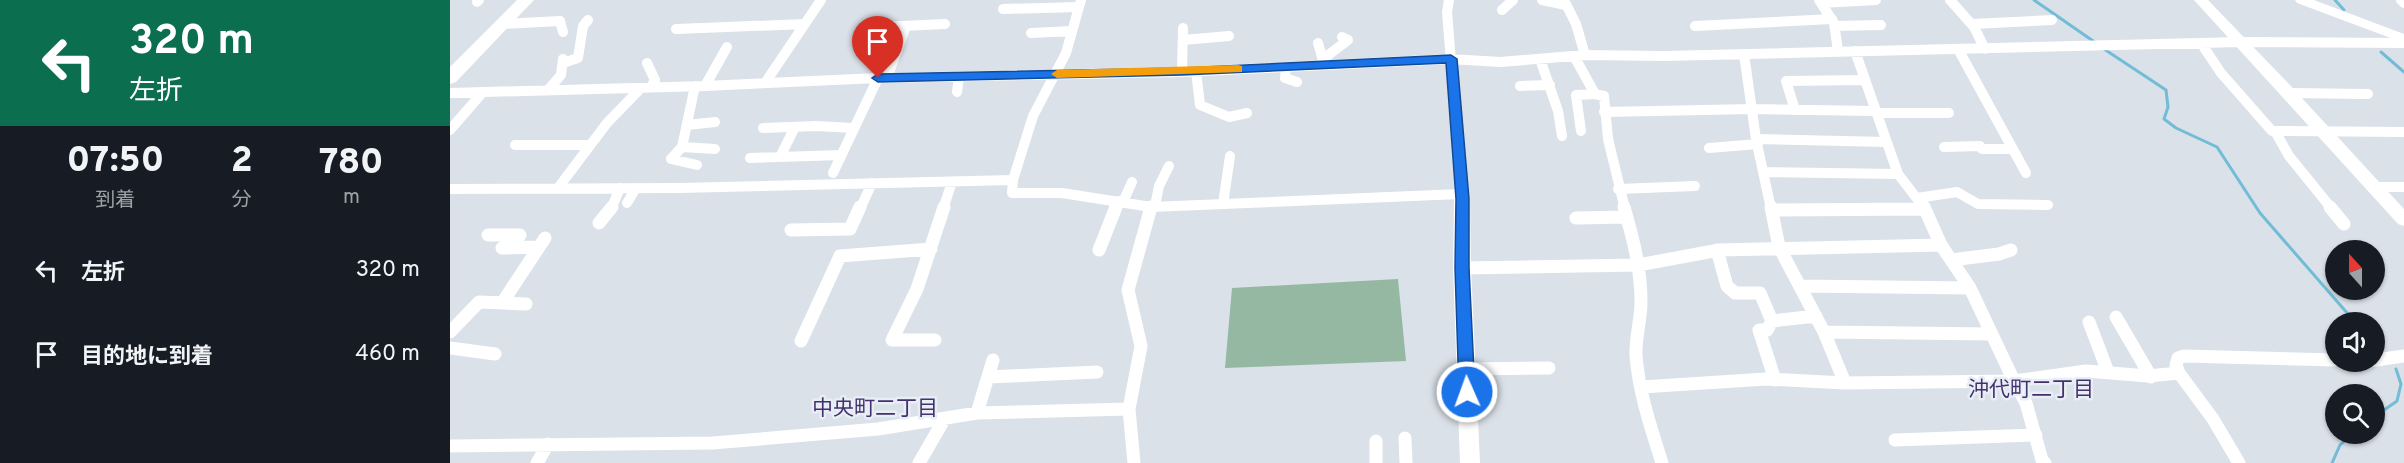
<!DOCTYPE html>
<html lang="ja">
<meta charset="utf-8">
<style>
body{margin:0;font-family:Overpass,"Noto Sans JP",sans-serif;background:#242831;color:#f1f3f6;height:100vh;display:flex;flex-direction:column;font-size:22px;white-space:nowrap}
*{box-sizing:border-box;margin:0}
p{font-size:20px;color:#9ea1a6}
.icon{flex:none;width:33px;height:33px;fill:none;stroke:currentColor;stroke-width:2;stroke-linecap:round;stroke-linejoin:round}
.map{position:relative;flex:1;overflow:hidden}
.panel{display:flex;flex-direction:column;background:#171b24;width:450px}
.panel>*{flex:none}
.top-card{background:#0b6e4f;color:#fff;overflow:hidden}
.needle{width:39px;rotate:339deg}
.tools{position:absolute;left:1875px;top:240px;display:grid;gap:12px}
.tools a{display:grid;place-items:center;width:60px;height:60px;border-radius:50%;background:#171b24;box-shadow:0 2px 4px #0004;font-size:30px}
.pin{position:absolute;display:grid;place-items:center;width:51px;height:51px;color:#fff;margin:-62px -26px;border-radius:50% 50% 50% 0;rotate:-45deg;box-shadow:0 0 6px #0007}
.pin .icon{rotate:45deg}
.me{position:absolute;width:66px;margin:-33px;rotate:358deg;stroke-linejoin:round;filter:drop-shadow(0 0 4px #0008)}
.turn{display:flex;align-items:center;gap:21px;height:126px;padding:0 30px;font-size:27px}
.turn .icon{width:78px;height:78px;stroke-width:2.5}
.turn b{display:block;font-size:42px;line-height:51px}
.eta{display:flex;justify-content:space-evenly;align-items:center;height:102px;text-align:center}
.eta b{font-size:36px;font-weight:800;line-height:42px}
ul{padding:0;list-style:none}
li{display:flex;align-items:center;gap:18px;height:84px;padding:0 30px}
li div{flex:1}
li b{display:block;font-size:22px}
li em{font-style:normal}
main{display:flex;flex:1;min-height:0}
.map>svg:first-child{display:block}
.green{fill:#94b8a2}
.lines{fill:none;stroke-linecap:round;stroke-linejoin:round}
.stream{stroke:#71bcd6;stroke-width:3}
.street-far1{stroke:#fff;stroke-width:10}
.street{stroke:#fff;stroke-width:13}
.secondary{fill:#fff;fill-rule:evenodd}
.highway{fill:#fff;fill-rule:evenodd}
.route{fill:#1a73e8;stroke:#114b97;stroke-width:1.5}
.slow{fill:#f59e0b}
.labels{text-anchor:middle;stroke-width:5;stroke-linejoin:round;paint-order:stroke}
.neighbourhood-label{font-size:21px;fill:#44306c;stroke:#e7eef5}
</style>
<main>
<section class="panel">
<div class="top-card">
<div class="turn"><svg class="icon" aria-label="left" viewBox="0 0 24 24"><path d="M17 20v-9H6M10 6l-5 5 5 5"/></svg><div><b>320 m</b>左折</div></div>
</div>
<div class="eta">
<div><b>07:50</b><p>到着</p></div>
<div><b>2</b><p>分</p></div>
<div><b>780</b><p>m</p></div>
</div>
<ul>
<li><svg class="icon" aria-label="left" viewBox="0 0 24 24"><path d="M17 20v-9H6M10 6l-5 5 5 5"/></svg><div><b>左折</b></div><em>320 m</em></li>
<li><svg class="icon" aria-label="arrive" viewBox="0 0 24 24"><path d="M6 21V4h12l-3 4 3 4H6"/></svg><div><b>目的地に到着</b></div><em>460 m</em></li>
</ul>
</section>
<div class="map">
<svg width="1954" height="463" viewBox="0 0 1954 463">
<rect width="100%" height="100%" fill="#dae1e8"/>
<path class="green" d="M948,279L956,361L775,368L782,288Z"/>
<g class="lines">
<path class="stream" d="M1584,0L1646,43
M1885,0L1894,10
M1654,49L1716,90L1718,107L1714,119L1726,128L1767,147L1810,213L1905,322
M1931,52L1954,72
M1924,345L1929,351
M1924,417L1947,401L1951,384L1946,369
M1882,463L1890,445L1902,434"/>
<path class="street-far1" d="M999,0L997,12L1012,199
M1092,0L1116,5
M1114,0L1126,24L1135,55
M1369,0L1384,23L1388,51
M1500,0L1524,27L1535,49
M1951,0L1954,3
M27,2L29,0
M1371,3L1426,0
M553,9L629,7
M1052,10L1063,0
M52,24L110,21L113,32
M1522,24L1602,20
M1245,26L1382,19
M1385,26L1431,25
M430,27L495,24
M226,29L355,24
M581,33L622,31
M733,40L779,36
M868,43L874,64
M1751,43L1771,73L1822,131H1825
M1508,49L1576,173
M1405,51L1448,174L1475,209
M1294,54L1306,139L1321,209
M1124,56L1145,94L1154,96L1158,139L1175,209
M873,59L898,40L892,37
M1090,59L1108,111L1112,136
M113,63L128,58L133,26L138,20
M197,63L205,80L201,87
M836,67L835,78L847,82
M746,71L750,105L779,117L797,113
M732,72L733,28
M437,78L456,26
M315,83L371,0
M245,86L232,147L221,159L247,165
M255,86L277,47
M1070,86L1100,85
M98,90L111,75L113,59
M507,92L509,76
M0,93L255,86L428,78L732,72L1001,59L1050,62L1135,55L1214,56L1791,42L1954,43
M1839,93L1918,94
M1345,110L1336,81L1415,80
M1154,112L1302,109L1425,111
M1426,113H1499
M237,125L265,122
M313,128L366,126L404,128
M0,130L33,92
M1131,131L1126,95L1145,94
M1306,139L1436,142
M65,145H138
M232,147L265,149
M1494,147L1530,146L1532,149H1562
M1259,148L1308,144
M330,157L345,127
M300,158L391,155
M1314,172L1448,174
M383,173L428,78
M563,180L562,193H612L701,207L1010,194
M1925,187H1954
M108,188L157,123L191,88
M0,189L229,188L563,180L583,116L616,53L631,0
M1168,189L1245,186
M1467,198L1507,192L1528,204L1598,205
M673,202L682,182
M177,203L186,188
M773,204L780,156
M705,206L709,186L719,166
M161,209L170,188
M410,209L422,183
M493,209L502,182
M665,209L668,201
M1882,209L1839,156L1825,131L1954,132"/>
<path class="street" d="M1174,207C1183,238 1191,269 1191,302C1191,320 1185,338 1186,356C1189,393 1201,428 1212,463
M1321,207L1329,247L1374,332L1395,383
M1474,207L1491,245L1520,288L1564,381L1636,371L1698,376L1729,373L1763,419L1789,463
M1880,207L1894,224
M1322,210L1475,209
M1126,218L1177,217
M149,223L162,207
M341,230L400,229L410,207
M38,235H70L61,248
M52,248L89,247
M649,250L666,207
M1267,250L1277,286L1285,293H1310L1322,321L1317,330H1309L1325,380
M1501,260L1549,254L1561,250
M1012,268L1188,265L1269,250L1491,245
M1351,286L1520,288
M52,303L95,238
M1666,317L1701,377
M1322,321L1366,316
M1639,322L1658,372
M0,332L29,302L76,304
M1374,332L1541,334
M485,340H442L467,289L494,207
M351,341L390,256L481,249
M0,348L45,354
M1913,362L1954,356
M1016,369L1099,368
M1729,373L1726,365L1728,358L1734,356L1886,360
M538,377L647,372
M1192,387L1316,379L1395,383L1564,381L1576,403L1592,460L1595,463
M527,413L543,360
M955,438L956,463
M1445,440L1586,435
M926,441V463
M0,446L263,443L428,429L527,413L679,409
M87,463L98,444
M469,463L495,418
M684,463L679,409L691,346L678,290L701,207"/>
<path class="secondary" d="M1744,0H1758L1839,84L1954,209V226L1948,224Z
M1845,0H1864L1954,34V43L1847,3Z
M1012,193L1018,195L1020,199L1021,268L1030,463H1010L1003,268L1004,199L1006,195Z"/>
<path class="highway" d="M67,0H84L6,82L0,84V67Z"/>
</g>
<path class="route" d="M1001,55L1007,59L1019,199V268L1025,392L1022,396L1017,398L1011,396L1009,392L1005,268L1006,199L996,63L732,75L428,82L422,78L428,74L732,68Z"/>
<path class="slow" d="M788,65L792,66V72L607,78L601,74L607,70Z"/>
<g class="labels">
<g class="neighbourhood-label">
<text x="1581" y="396">沖代町二丁目</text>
<text x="425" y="415">中央町二丁目</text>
</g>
</g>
</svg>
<div class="tools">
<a><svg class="needle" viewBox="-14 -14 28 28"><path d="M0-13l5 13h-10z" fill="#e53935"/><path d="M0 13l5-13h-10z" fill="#9ea1a6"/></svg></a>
<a><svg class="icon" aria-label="sound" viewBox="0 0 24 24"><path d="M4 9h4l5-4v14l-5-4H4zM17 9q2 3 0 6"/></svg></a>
<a><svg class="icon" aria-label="search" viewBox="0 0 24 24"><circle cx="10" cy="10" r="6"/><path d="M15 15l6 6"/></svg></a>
</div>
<div class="pin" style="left:428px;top:78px;background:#d93025"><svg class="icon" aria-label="arrive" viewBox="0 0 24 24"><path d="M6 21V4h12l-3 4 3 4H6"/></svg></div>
<svg class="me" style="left:1017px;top:392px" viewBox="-20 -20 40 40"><circle r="17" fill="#1a73e8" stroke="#fff" stroke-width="3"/><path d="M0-11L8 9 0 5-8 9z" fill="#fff"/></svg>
</div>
</main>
